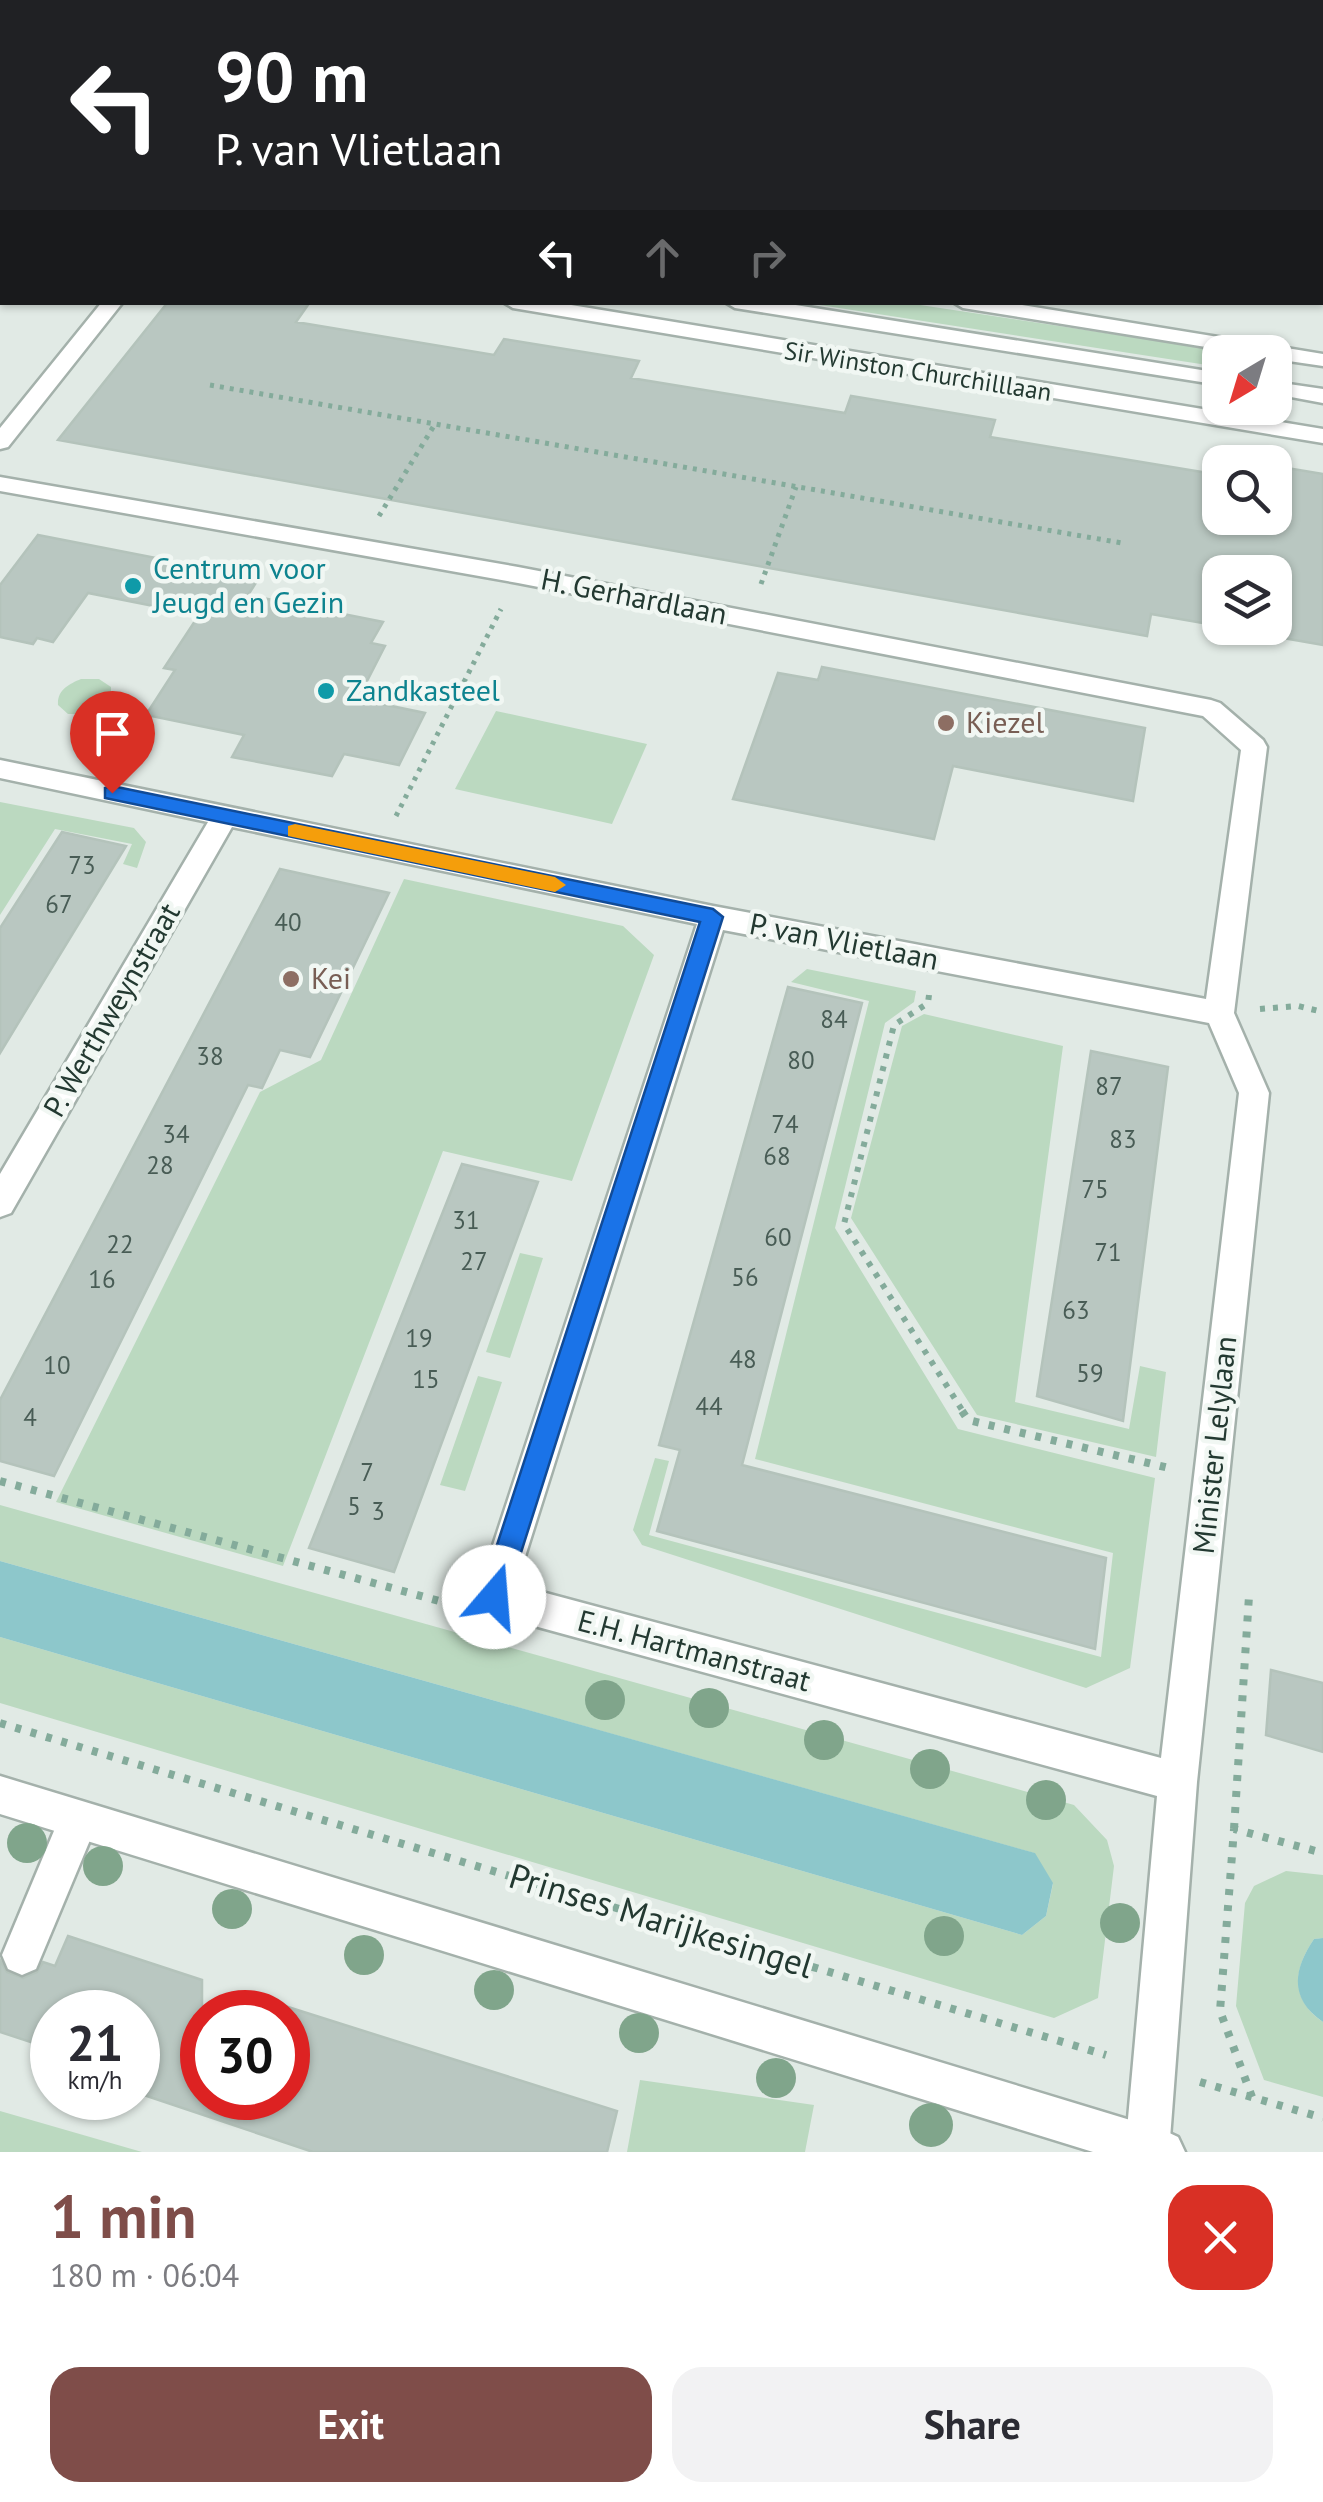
<!DOCTYPE html>
<meta charset="utf-8">
<style>
body{margin:0;font-family:"PT Sans",sans-serif;background:#f2f2f3;color:#2b2b33;height:100vh;display:flex;flex-direction:column;font-size:38px;white-space:nowrap}
*{box-sizing:border-box;margin:0}
p{font-size:32px;color:#7c7c81}
.icon{flex:none;width:55px;height:55px;fill:none;stroke:currentColor;stroke-width:2;stroke-linecap:round;stroke-linejoin:round}
.map{position:relative;height:2152px;overflow:hidden}
.details{display:flex;flex-direction:column;background:#fff;flex:1}
.details>*{flex:none}
.hud{position:absolute;left:0px;top:0px;width:1325px;height:305px;box-shadow:0 2px 8px #0004;background:#202124;color:#fff;overflow:hidden}
.needle{width:65px;rotate:218deg}
.fabs{position:absolute;left:1202px;top:335px;display:grid;gap:20px}
.fabs a{display:grid;place-items:center;width:90px;height:90px;border-radius:20px;background:#fff;box-shadow:0 2px 8px #0004;font-size:50px}
.speed{position:absolute;left:30px;top:1990px;display:flex;gap:20px;font-size:50px;font-weight:700;text-align:center}
.speed>*{display:grid;place-content:center;width:130px;height:130px;border-radius:50%;background:#fff;box-shadow:0 2px 8px #0004;line-height:1}
.speed small{font-size:25px;font-weight:400}
.speed .limit{border:15px solid #d22;background:#fff;color:#111}
.pin{position:absolute;display:grid;place-items:center;width:85px;height:85px;color:#fff;margin:-102px -42px;border-radius:50% 50% 50% 0;rotate:-45deg;box-shadow:0 0 10px #0007}
.pin .icon{rotate:45deg}
.me{position:absolute;width:110px;margin:-55px;rotate:18deg;stroke-linejoin:round;filter:drop-shadow(0 0 8px #0008)}
.turn{display:flex;align-items:center;gap:35px;height:210px;padding:0 50px;font-size:45px}
.turn .icon{width:130px;height:130px;stroke-width:2.5}
.turn b{display:block;font-size:70px;line-height:85px}
.lanes{display:flex;align-items:center;height:95px;padding:0 50px;background:#0003;justify-content:center;gap:50px;direction:ltr}
.lanes .off{opacity:.35}
.round{display:grid;place-items:center;flex:none;width:105px;height:105px;border-radius:30px;background:#f2f2f3}
.headline{display:flex;align-items:center;justify-content:space-between;height:170px;padding:0 50px}
h1{font-size:60px;font-weight:700;line-height:75px;color:#7f4d49}
.primary-button{display:flex;gap:20px;margin-top:auto;padding:20px 50px}
.primary-button a{flex:1;height:115px;border-radius:30px;background:#7f4d49;color:#fff;font-size:40px;font-weight:700;line-height:115px;text-align:center}
.primary-button a+a{background:#f2f2f3;color:#2b2b33}
.map>svg:first-child{display:block}
.green{fill:#bbd9c0}
.water{fill:#8dc7cb}
.building{fill:#b9c7c1;stroke:#b4c3bb;stroke-width:2.5}
.lines{fill:none;stroke-linecap:round;stroke-linejoin:round}
.service-casing{stroke:#a4b1ab;stroke-width:5}
.minor-casing{stroke:#a4b1ab;stroke-width:5}
.tertiary-casing{stroke:#a4b1ab;stroke-width:5}
.path-far3{stroke:#84ab9b;stroke-width:4;stroke-dasharray:4 5;stroke-linecap:butt}
.path-far2{stroke:#84ab9b;stroke-width:5;stroke-dasharray:4 6;stroke-linecap:butt}
.path-far1{stroke:#84ab9b;stroke-width:6;stroke-dasharray:5 8;stroke-linecap:butt}
.path{stroke:#84ab9b;stroke-width:8;stroke-dasharray:6 10;stroke-linecap:butt}
.service{fill:#fff;fill-rule:evenodd}
.minor{fill:#fff;fill-rule:evenodd}
.tertiary{fill:#fff;fill-rule:evenodd}
.tree{fill:#80a58b}
.route{fill:#1a73e8;stroke:#114b97;stroke-width:2.5}
.slow{fill:#f59e0b}
.culture-dot{fill:#0f9aa8;stroke:#f1f7f3;stroke-width:4}
.education-dot{fill:#8d6e63;stroke:#f1f7f3;stroke-width:4}
.labels{text-anchor:middle;stroke-width:9;stroke-linejoin:round;paint-order:stroke}
.far-street-label{font-size:25px;fill:#233931;stroke:#f1f7f3}
.number-label{font-size:25px;fill:#485c55}
.culture-label{font-size:30px;fill:#0d838f;stroke:#f1f7f3;text-anchor:start}
.street-label{font-size:30px;fill:#233931;stroke:#f1f7f3}
.education-label{font-size:30px;fill:#785e54;stroke:#f1f7f3;text-anchor:start}
.near-street-label{font-size:35px;fill:#233931;stroke:#f1f7f3}
</style>
<div class="map">
<svg width="1323" height="2152" viewBox="0 0 1323 2152">
<rect width="100%" height="100%" fill="#e1eae5"/>
<path class="green" d="M807,303H907L1232,352H1220V367Z
M81,679H99L111,687V699L93,714H68L58,705C57,690 69,684 81,679Z
M496,711L647,744L612,824L455,789Z
M0,802L134,828L146,842L137,868L123,864L132,844L55,829L0,915Z
M404,879L623,926L654,955L572,1181L443,1151L283,1566L56,1502L260,1092L321,1060Z
M807,969L916,991L914,1002L885,1023L835,1228L958,1429L1155,1478L1130,1668L1086,1688L642,1545L633,1530L655,1458L669,1461L649,1535L1101,1657L1113,1553L755,1459L869,1001L791,982Z
M924,1014L1063,1046L1015,1402L1129,1429L1140,1366L1166,1372L1156,1457L977,1415L851,1218L902,1026Z
M520,1253L543,1258L510,1358L486,1352Z
M478,1376L502,1382L465,1491L440,1485Z
M0,1505L1074,1805L1107,1840L1114,1866L1098,1998L1054,2018L0,1703V1637L1022,1935L1046,1916L1053,1884L1034,1853L0,1561Z
M1286,1871L1323,1875V1938L1314,1939C1293,1970 1290,1999 1323,2022V2097L1264,2080L1236,2006L1245,1903L1254,1886Z
M640,2080L814,2105L805,2152H627Z
M0,2111L142,2152H0Z"/>
<path class="water" d="M0,1561L1035,1853L1053,1883L1046,1916L1022,1935L0,1637Z
M1323,1938V2022C1289,1999 1293,1970 1314,1939Z"/>
<path class="building" d="M168,302H310L296,322L494,355L504,339L639,361L631,378L845,413L851,396L995,420L990,437L1214,474L1217,456L1253,462H1220V518H1275V466L1323,474V645L1227,628H1275V572H1220V626L1151,614L1147,636L58,440Z
M38,535L259,578L248,595L383,622L371,643L385,646L364,687L378,689L372,702L425,713L399,765L344,754L332,776L232,757L244,735L146,715L175,670L164,668L199,615L88,593L53,642L37,638L33,644L0,637V585Z
M822,667L1145,728L1133,801L953,766L934,839L733,799L778,673L818,680Z
M62,832L126,846L0,1053V928Z
M280,869L389,893L310,1057L280,1050L262,1088L248,1085L54,1476L0,1461V1400Z
M788,987L862,1003L742,1465L1106,1558L1095,1649L657,1531L680,1450L659,1445Z
M1091,1051L1168,1067L1123,1421L1037,1396Z
M462,1164L538,1182L394,1572L309,1548Z
M1271,1670L1323,1683V1752L1266,1735Z
M68,1936L202,1980V2098H288V2007L617,2111L607,2152H313L138,2093V2012H52V2049L0,2032V1960L7,1972L23,1978L37,1972L43,1962L55,1966Z"/>
<g class="lines">
<defs>
<path id="service" d="M78,1801L92,1807L98,1821L36,1969L22,1975L8,1969L2,1955L64,1807Z"/>
<path id="minor" d="M272,0H317L318,2H273Z
M1322,139H1323V151H1322Z
M102,302H123L8,447L0,449V428Z
M503,302H553L1323,429V443L513,308Z
M0,477L518,567L1211,700L1220,703L1263,740L1267,747L1234,1013L1269,1093L1197,1782L1169,2152H1125L1157,1796L494,1615L481,1610L476,1597L697,924L232,827L11,1213L0,1217V1174L208,822L0,778V760L713,906L1206,999L1241,750L1203,716L518,583L0,491ZM723,930L1209,1023L1239,1093L1161,1758L516,1585Z"/>
<path id="tertiary" d="M0,149L2,150V161H0Z
M0,182H2V194H0Z
M725,302H777L1220,373V385L735,308Z
M953,302H1004L1323,354V366L1275,359V352H1237L963,308Z
M1275,382L1323,389V403L1275,394Z
M0,1776L1163,2130L1178,2137L1185,2152H1093L0,1814Z"/>
</defs>
<use href="#service" class="service-casing"/>
<use href="#minor" class="minor-casing"/>
<use href="#tertiary" class="tertiary-casing"/>
<path class="path-far3" d="M1263,0L1323,2"/>
<path class="path-far2" d="M210,385L1122,543
M379,516L435,424
M761,584L796,487
M396,816L501,609"/>
<path class="path-far1" d="M929,995L928,1003L894,1025L844,1224L964,1413
M1260,1009L1298,1006L1323,1012"/>
<path class="path" d="M962,1411L968,1420L1169,1468
M0,1481L454,1605
M0,1723L1106,2055
M1234,1829L1249,1596L1244,1595
M1200,2082L1323,2118
M1252,2097L1220,2011L1234,1829L1323,1853"/>
<use href="#service" class="service"/>
<use href="#minor" class="minor"/>
<use href="#tertiary" class="tertiary"/>
</g>
<g class="tree">
<circle cx="605" cy="1700" r="20"/>
<circle cx="709" cy="1708" r="20"/>
<circle cx="824" cy="1740" r="20"/>
<circle cx="930" cy="1769" r="20"/>
<circle cx="1046" cy="1800" r="20"/>
<circle cx="27" cy="1843" r="20"/>
<circle cx="103" cy="1866" r="20"/>
<circle cx="232" cy="1909" r="20"/>
<circle cx="1120" cy="1923" r="20"/>
<circle cx="944" cy="1936" r="20"/>
<circle cx="364" cy="1955" r="20"/>
<circle cx="494" cy="1990" r="20"/>
<circle cx="639" cy="2033" r="20"/>
<circle cx="776" cy="2078" r="20"/>
<circle cx="931" cy="2125" r="22"/>
</g>
<path class="route" d="M112,786L713,909L723,917L504,1606L494,1610L484,1606L480,1597L700,922L105,798V788Z"/>
<path class="slow" d="M295,824L555,877L566,885L555,892L288,836V826Z"/>
<g class="culture-dot">
<circle cx="133" cy="586" r="10"/>
<circle cx="326" cy="691" r="10"/>
</g>
<g class="education-dot">
<circle cx="946" cy="723" r="10"/>
<circle cx="291" cy="979" r="10"/>
</g>
<g class="labels">
<g class="far-street-label">
<text transform="translate(918 371) rotate(9)" y="9">Sir Winston Churchilllaan</text>
</g>
<g class="number-label">
<text x="82" y="874">73</text>
<text x="59" y="913">67</text>
<text x="288" y="931">40</text>
<text x="834" y="1028">84</text>
<text x="210" y="1065">38</text>
<text x="801" y="1069">80</text>
<text x="1109" y="1095">87</text>
<text x="785" y="1133">74</text>
<text x="176" y="1143">34</text>
<text x="1123" y="1148">83</text>
<text x="777" y="1165">68</text>
<text x="160" y="1174">28</text>
<text x="1095" y="1198">75</text>
<text x="466" y="1229">31</text>
<text x="778" y="1246">60</text>
<text x="120" y="1253">22</text>
<text x="1108" y="1261">71</text>
<text x="474" y="1270">27</text>
<text x="745" y="1286">56</text>
<text x="102" y="1288">16</text>
<text x="1076" y="1319">63</text>
<text x="419" y="1347">19</text>
<text x="743" y="1368">48</text>
<text x="57" y="1374">10</text>
<text x="1090" y="1382">59</text>
<text x="426" y="1388">15</text>
<text x="709" y="1415">44</text>
<text x="30" y="1426">4</text>
<text x="367" y="1481">7</text>
<text x="354" y="1515">5</text>
<text x="378" y="1520">3</text>
</g>
<g class="culture-label">
<text x="153" y="579">Centrum voor<tspan x="153" dy="34">Jeugd en Gezin</tspan></text>
<text x="346" y="701">Zandkasteel</text>
</g>
<g class="street-label">
<text transform="translate(634 597) rotate(11)" y="10">H. Gerhardlaan</text>
<text transform="translate(844 942) rotate(11)" y="10">P. van Vlietlaan</text>
<text transform="translate(112 1010) rotate(-60)" y="10">P. Werthweynstraat</text>
<text transform="translate(1215 1445) rotate(-84)" y="10">Minister Lelylaan</text>
<text transform="translate(694 1651) rotate(15)" y="10">E.H. Hartmanstraat</text>
</g>
<g class="education-label">
<text x="966" y="733">Kiezel</text>
<text x="311" y="989">Kei</text>
</g>
<g class="near-street-label">
<text transform="translate(661 1921) rotate(17)" y="12">Prinses Marijkesingel</text>
</g>
</g>
</svg>
<div class="fabs">
<a><svg class="needle" viewBox="-14 -14 28 28"><path d="M0-13l5 13h-10z" fill="#e53935"/><path d="M0 13l5-13h-10z" fill="#7c7c81"/></svg></a>
<a><svg class="icon" aria-label="search" viewBox="0 0 24 24"><circle cx="10" cy="10" r="6"/><path d="M15 15l6 6"/></svg></a>
<a><svg class="icon" aria-label="layers" viewBox="0 0 24 24"><path d="M12 4l9 5-9 5-9-5zM3 14l9 5 9-5"/></svg></a>
</div>
<div class="speed"><div>21<small>km/h</small></div><div class="limit">30</div></div>
<div class="pin" style="left:112px;top:793px;background:#d93025"><svg class="icon" aria-label="arrive" viewBox="0 0 24 24"><path d="M6 21V4h12l-3 4 3 4H6"/></svg></div>
<svg class="me" style="left:494px;top:1597px" viewBox="-20 -20 40 40"><circle r="19" fill="#fff"/><path d="M0-13L10 11 0 6-10 11z" fill="#1a73e8"/></svg>
<div class="hud">
<div class="turn"><svg class="icon" aria-label="left" viewBox="0 0 24 24"><path d="M17 20v-9H6M10 6l-5 5 5 5"/></svg><div><b>90 m</b>P. van Vlietlaan</div></div>
<div class="lanes"><svg class="icon" aria-label="left" viewBox="0 0 24 24"><path d="M17 20v-9H6M10 6l-5 5 5 5"/></svg><svg class="icon off" aria-label="ahead" viewBox="0 0 24 24"><path d="M12 20V5M6 11l6-6 6 6"/></svg><svg class="icon off" aria-label="right" viewBox="0 0 24 24"><path d="M7 20v-9h11M14 6l5 5-5 5"/></svg></div>
</div>
</div>
<section class="details">
<div class="headline"><div><h1>1 min</h1><p>180 m · 06:04</p></div><a class="round" style="background:#d93025;color:#fff"><svg class="icon" aria-label="close" viewBox="0 0 24 24"><path d="M6 6l12 12M18 6L6 18"/></svg></a></div>
<div class="primary-button"><a>Exit</a><a>Share</a></div>
</section>
